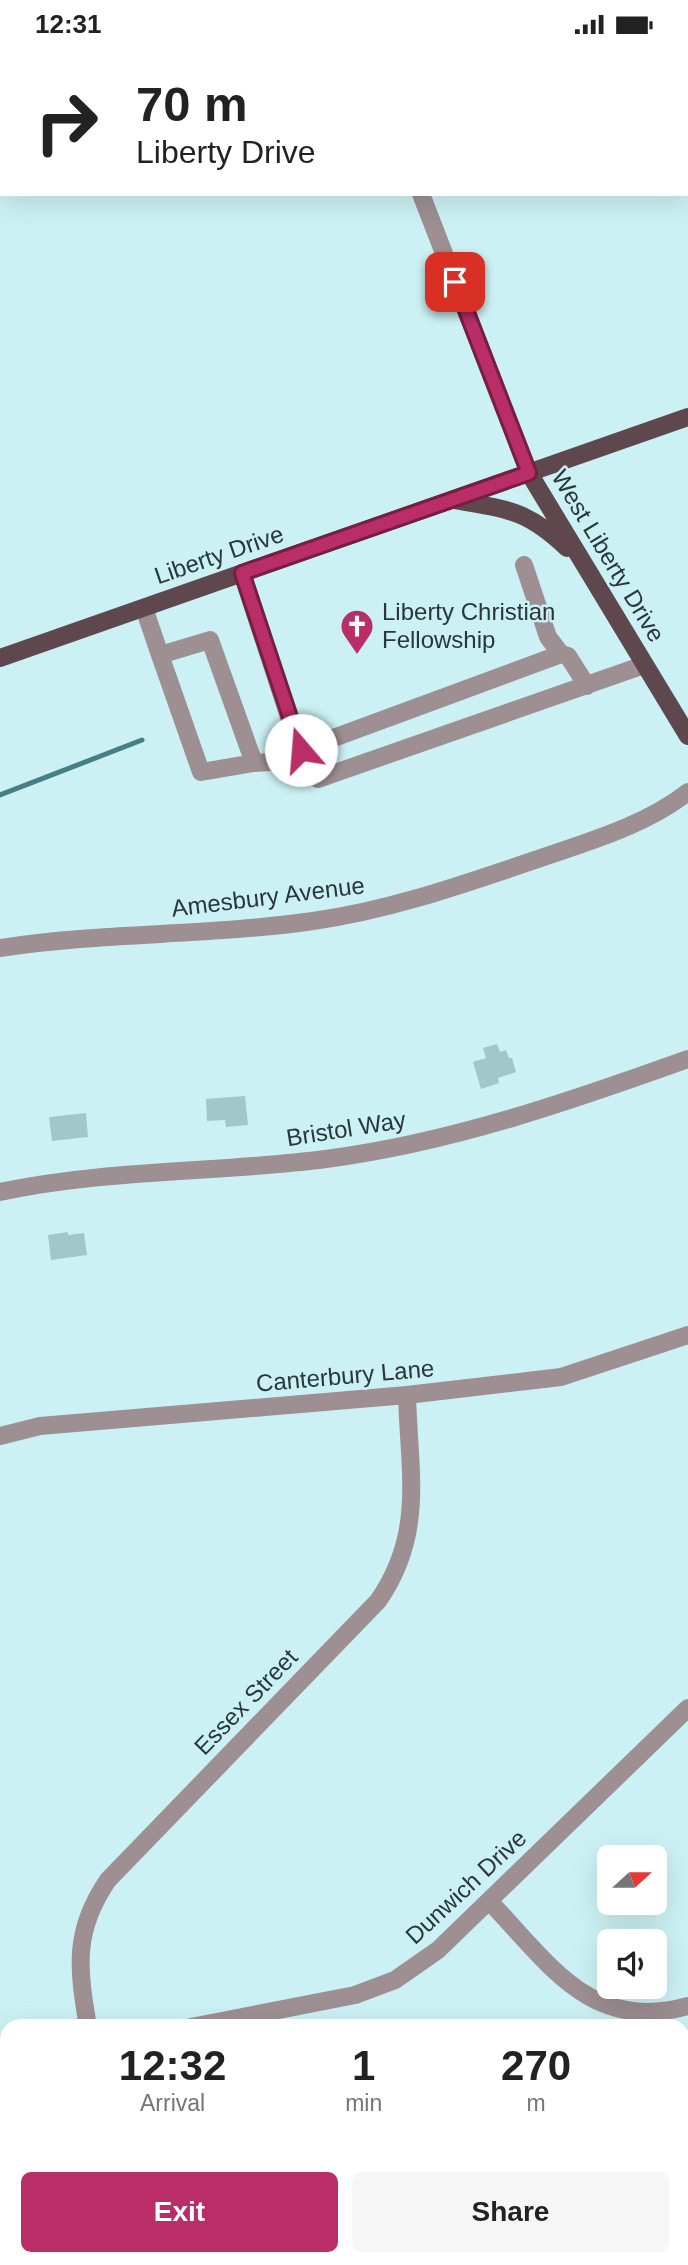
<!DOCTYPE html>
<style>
body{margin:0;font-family:Helvetica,sans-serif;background:#f6f6f6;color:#222;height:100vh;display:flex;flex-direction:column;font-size:26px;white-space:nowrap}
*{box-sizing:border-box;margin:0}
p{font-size:23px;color:#767676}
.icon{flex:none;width:38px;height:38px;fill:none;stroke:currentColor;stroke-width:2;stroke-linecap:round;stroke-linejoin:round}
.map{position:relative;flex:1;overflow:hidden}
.side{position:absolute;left:0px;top:1970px;width:690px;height:247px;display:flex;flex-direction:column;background:#fff;border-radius:21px 21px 0 0;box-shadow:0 7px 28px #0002}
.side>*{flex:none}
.guide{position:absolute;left:0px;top:0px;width:690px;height:147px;box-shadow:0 7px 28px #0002;background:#fff;color:#222;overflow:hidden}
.needle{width:46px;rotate:69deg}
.buttons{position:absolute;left:597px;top:1796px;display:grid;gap:14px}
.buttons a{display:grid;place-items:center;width:70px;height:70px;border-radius:10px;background:#fff;box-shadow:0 7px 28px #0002;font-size:35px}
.pin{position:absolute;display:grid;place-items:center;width:60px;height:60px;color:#fff;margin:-30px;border-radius:14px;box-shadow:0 4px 10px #0006}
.me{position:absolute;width:77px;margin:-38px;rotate:342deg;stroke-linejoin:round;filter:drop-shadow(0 0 5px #0008)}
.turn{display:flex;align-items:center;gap:24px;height:147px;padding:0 21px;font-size:32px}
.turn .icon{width:91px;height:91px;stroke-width:2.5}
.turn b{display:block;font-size:49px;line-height:60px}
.eta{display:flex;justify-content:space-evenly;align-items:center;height:119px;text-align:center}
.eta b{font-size:42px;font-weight:800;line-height:49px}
.cta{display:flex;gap:14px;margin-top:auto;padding:14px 21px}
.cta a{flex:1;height:80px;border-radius:10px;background:#b92e66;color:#fff;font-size:28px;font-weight:800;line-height:80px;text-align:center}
.cta a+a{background:#f6f6f6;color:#222}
.status{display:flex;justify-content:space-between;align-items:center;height:49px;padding:0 35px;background:#fff;direction:ltr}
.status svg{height:19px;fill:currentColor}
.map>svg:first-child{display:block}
.green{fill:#e9c1cb}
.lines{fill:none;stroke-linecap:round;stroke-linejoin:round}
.stream{stroke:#467f85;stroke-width:5}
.building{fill:#a2c6c9}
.path{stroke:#98b6b9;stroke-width:2.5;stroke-dasharray:7 3.5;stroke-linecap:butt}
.minor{stroke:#9d8f92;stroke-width:18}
.major{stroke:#5e474d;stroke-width:18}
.route-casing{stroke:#781e42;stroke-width:18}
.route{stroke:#b92e66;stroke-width:12}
.labels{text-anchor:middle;stroke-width:5;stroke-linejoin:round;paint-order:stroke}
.street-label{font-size:24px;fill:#293739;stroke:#ccf1f4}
.poi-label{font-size:24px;fill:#293739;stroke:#ccf1f4;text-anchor:start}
</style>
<div class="status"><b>12:31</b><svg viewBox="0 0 49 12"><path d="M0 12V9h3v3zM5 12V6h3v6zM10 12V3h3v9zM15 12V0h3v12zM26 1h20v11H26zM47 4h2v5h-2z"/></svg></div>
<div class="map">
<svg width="688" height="2216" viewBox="0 0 688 2216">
<rect width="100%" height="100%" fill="#ccf1f4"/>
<path class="green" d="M683,2088H688V2216H0V2135L7,2134V2210H682Z"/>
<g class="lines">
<path class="stream" d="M0,746L142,691
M682,2172H688
M0,2210H22"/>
</g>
<path class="building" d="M497,995L500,1003L506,1001L509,1009H512L516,1023L498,1029L499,1034L481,1040L473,1013L486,1009L483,999Z
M245,1047L248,1076L226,1078L225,1071L207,1072L206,1050Z
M86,1064L88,1088L52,1092L49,1068Z
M68,1183V1186L84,1184L87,1206L51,1211L48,1186Z"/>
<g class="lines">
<path class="path" d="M0,2183L7,2179
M682,2200H688"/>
<path class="minor" d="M362,0L363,2
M310,2L315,0
M0,111H2
M421,145L529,424
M524,516L548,588L561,605
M242,524L303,711L310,726L318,730L644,616
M144,559L160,606
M301,701L561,605L568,607L587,637
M254,714L201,723L160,606L210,591L254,714L303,711
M0,899C103,883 209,887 313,872C391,861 464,835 538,810C590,792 644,777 688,743
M0,1143C108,1120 218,1124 326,1110C450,1094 571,1052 688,1010
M0,1387L40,1377L407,1346L561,1328L688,1286
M489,1852C548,1913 591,1985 688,1957
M88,1978C78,1919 73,1882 108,1831L378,1552C425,1485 409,1423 407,1346
M191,1978L355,1946L395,1931L438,1901L688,1659
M0,2014L7,2013"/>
<path class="major" d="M529,424L688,687
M454,451C506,460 526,460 567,499
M0,609L688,368"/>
</g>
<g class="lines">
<defs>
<path id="route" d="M301,701L242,524L529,424L455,233"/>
</defs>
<use href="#route" class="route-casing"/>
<use href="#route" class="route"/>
</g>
<defs>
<symbol id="church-pin" viewBox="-11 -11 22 30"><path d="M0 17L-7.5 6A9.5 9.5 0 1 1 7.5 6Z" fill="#b92e66" stroke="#ccf1f4"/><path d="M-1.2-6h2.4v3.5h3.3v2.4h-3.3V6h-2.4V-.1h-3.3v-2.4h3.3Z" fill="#fff"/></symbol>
</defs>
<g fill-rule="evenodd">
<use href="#church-pin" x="338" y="558" width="38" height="52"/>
</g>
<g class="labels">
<g class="street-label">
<text transform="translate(219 506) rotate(-19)" y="8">Liberty Drive</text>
<text transform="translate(608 507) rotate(59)" y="8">West Liberty Drive</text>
<text transform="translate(268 848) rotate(-7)" y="8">Amesbury Avenue</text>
<text transform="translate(346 1080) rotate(-9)" y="8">Bristol Way</text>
<text transform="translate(345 1327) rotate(-5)" y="8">Canterbury Lane</text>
<text transform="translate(246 1653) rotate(-46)" y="8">Essex Street</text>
<text transform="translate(466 1838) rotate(-43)" y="8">Dunwich Drive</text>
</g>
<g class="poi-label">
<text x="382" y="571">Liberty Christian<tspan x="382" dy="28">Fellowship</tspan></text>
</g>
</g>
</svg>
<div class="buttons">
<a><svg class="needle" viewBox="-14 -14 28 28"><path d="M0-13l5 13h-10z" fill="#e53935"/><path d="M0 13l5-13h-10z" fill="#767676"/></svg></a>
<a><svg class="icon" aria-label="sound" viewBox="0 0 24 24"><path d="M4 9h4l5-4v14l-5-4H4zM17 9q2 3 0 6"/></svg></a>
</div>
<div class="pin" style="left:455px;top:233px;background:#d93025"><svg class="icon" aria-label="arrive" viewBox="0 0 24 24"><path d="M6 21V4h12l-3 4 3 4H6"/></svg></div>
<svg class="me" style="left:301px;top:701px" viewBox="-20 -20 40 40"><circle r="19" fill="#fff"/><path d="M0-13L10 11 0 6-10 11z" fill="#b92e66"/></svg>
<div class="guide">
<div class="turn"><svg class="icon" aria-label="right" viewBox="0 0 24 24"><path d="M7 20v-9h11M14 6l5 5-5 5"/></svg><div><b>70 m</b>Liberty Drive</div></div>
</div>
<section class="side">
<div class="eta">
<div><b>12:32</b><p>Arrival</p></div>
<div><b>1</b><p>min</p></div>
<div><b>270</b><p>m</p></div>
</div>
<div class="cta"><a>Exit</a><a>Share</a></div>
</section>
</div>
